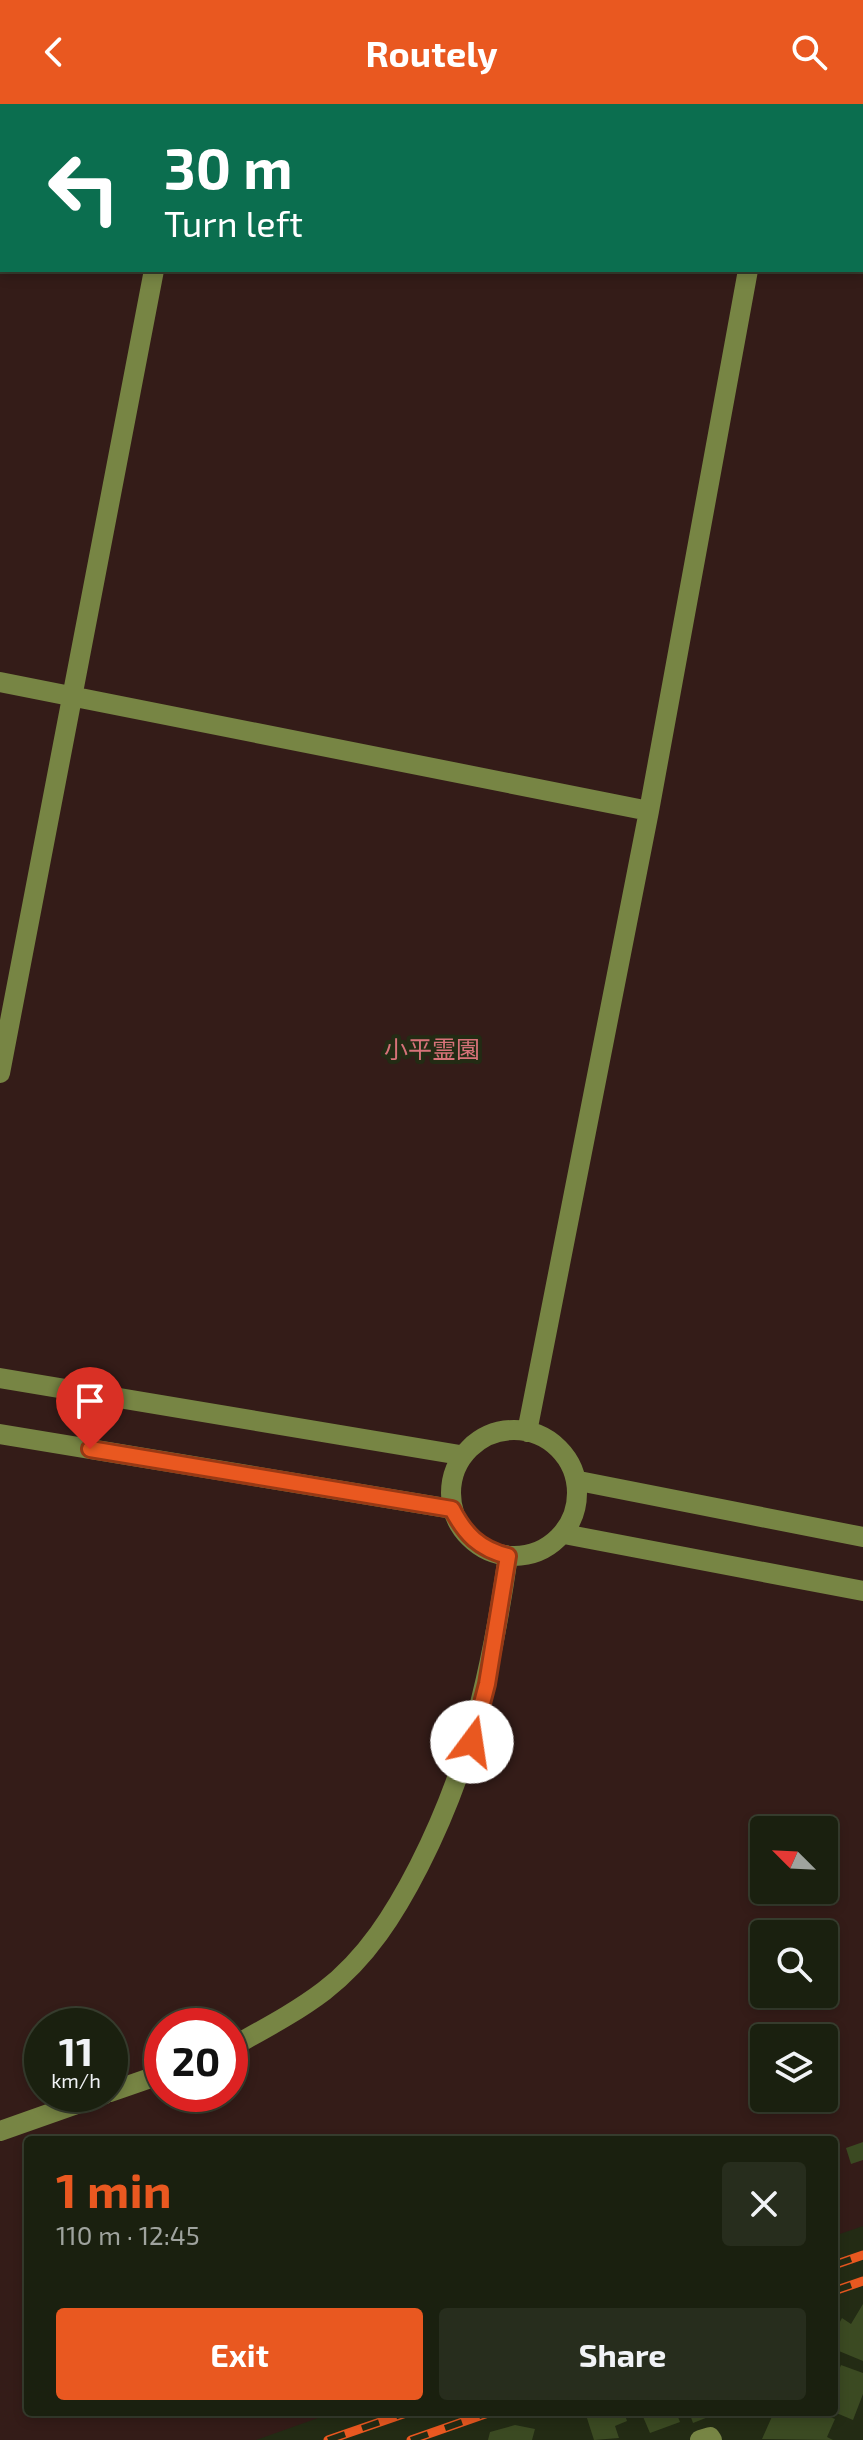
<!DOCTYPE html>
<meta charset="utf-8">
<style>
body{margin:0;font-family:"Exo 2","Noto Sans JP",sans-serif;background:#272d1d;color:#f1f3f6;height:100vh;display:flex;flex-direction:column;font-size:30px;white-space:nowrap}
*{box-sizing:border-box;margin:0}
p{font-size:26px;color:#9fa39e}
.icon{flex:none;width:44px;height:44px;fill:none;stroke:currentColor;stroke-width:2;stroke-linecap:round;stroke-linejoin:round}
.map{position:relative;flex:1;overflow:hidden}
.details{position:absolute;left:24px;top:2032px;width:814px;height:280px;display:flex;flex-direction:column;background:#1a200f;border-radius:8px;box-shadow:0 4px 12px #0003,0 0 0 2px #383e2f}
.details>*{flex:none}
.top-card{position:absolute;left:0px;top:0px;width:864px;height:168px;box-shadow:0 4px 12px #0003,0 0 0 2px #383e2f;background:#0b6e4f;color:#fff;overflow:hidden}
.needle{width:52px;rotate:294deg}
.buttons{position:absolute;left:750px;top:1712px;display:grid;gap:16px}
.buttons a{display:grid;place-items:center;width:88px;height:88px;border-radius:8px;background:#1a200f;box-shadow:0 4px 12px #0003,0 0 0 2px #383e2f;font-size:40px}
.speed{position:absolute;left:24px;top:1904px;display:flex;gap:16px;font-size:40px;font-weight:700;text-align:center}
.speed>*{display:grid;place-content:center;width:104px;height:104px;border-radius:50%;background:#1a200f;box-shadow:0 4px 12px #0003,0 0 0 2px #383e2f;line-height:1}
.speed small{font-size:20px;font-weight:400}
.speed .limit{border:12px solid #d22;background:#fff;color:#111}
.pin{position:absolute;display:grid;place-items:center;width:68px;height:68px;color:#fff;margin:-82px -34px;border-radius:50% 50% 50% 0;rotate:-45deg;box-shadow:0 0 8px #0007}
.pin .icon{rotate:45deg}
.me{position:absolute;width:88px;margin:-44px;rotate:14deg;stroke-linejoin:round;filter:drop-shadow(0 0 6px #0008)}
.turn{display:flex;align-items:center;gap:28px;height:168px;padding:0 32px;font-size:36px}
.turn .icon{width:104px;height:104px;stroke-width:2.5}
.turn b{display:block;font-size:56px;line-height:68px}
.round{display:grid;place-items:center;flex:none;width:84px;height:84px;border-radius:8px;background:#272d1d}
.head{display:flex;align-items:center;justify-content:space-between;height:136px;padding:0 32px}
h1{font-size:48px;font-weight:700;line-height:60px;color:#e95820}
.cta{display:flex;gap:16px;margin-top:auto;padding:16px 32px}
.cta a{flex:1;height:92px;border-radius:8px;background:#e95820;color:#fff;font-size:32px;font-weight:700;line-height:92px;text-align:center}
.cta a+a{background:#272d1d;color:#f1f3f6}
header{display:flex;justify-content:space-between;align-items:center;height:104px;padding:0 32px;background:#e95820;color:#fff;font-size:36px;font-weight:700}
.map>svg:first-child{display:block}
.green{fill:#341c18;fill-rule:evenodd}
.building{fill:#3b4a22}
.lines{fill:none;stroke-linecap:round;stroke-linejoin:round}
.minor{stroke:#778544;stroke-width:20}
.rail-casing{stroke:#e95820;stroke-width:9}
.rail{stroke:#232b14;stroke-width:6;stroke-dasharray:18;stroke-linecap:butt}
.route-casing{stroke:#973915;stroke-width:20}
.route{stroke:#e95820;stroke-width:14}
.labels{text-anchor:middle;stroke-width:8;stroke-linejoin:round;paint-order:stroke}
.park-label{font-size:24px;fill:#d77279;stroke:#232b14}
</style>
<header><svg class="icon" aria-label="back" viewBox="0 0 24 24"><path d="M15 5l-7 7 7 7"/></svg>Routely<svg class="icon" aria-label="search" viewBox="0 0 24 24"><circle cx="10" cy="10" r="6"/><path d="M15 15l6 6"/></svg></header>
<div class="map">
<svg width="863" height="2336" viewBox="0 0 863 2336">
<rect width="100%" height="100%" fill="#232b14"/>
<path class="green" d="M0,0H863V2122L834,2132V2036H28V2308H335L256,2336H0ZM2,2H862V166H2ZM764,1726H824V1786H764ZM764,1830H824V1890H764ZM42,1922H110V1990H42ZM162,1922H230V1990H162ZM764,1934H824V1994H764Z"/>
<path class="building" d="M863,2038V2056L851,2060L846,2044Z
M863,2200V2257L834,2245V2229L842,2214L851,2220Z
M841,2261L863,2269V2290L853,2316L834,2308V2278Z
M585,2308H624L627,2317L615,2322L619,2334L594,2336Z
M641,2308H676L680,2318L650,2329Z
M689,2308H721L693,2319Z
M774,2308H819L835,2315L827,2333L833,2336L762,2335Z
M515,2321L535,2325L532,2336H488L490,2328Z"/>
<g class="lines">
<path class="minor" d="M0,2L2,3
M184,2V0
M757,2L758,0
M800,2V0
M862,159H863
M0,578L649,707
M0,969L154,166
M0,1274L460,1351
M451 1389a63 63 0 1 1 126 0a63 63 0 1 1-126 0Z
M527,1328L649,707L748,166
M0,1330L452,1405
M579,1377L863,1433
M564,1430L863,1487
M230,1944C262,1926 295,1909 324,1887C367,1854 395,1809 419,1762C471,1660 492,1564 508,1452
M110,1988L162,1970
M0,2027L105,1990
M700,2336L710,2333L712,2336"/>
<defs>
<path id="rail" d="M834,2161L863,2151
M834,2187L863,2177
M328,2336L409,2308
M411,2336L491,2308"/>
</defs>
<use href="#rail" class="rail-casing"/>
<use href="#rail" class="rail"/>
</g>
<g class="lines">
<defs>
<path id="route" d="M90,1345L452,1405C465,1430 479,1445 508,1452L487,1580L472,1638"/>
</defs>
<use href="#route" class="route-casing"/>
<use href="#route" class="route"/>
</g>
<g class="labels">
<g class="park-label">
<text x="432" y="954">小平霊園</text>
</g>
</g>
</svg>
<div class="buttons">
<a><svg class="needle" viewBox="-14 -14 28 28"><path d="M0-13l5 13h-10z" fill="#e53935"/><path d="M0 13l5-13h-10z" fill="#9fa39e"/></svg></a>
<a><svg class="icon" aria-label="search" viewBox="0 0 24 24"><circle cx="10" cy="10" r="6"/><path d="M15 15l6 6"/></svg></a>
<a><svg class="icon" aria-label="layers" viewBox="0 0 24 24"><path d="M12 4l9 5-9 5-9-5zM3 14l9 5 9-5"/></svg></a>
</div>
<div class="speed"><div>11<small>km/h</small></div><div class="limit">20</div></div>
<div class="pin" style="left:90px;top:1345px;background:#d93025"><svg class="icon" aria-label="arrive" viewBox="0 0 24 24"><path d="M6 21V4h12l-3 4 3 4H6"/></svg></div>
<svg class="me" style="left:472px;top:1638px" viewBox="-20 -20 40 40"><circle r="19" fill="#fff"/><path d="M0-13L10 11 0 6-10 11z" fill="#e95820"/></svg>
<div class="top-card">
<div class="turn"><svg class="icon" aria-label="left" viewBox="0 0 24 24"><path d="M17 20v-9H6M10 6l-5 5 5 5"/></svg><div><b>30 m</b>Turn left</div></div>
</div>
<section class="details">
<div class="head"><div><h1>1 min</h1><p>110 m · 12:45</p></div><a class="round"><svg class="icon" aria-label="close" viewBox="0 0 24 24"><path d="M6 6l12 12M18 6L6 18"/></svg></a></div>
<div class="cta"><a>Exit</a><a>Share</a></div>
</section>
</div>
